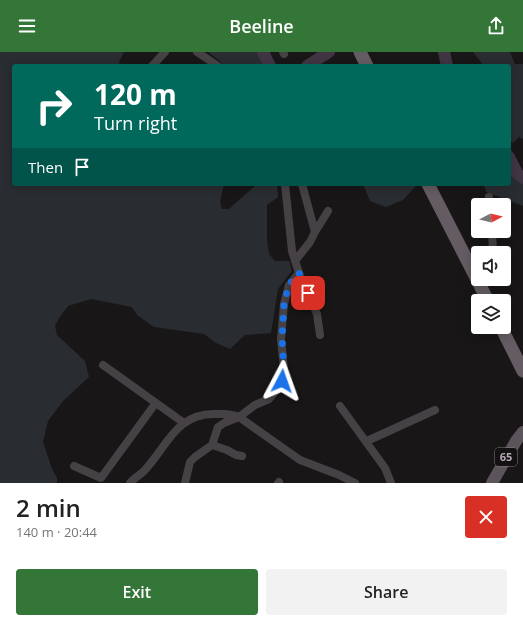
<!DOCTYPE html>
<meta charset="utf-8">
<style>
body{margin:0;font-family:"Open Sans",sans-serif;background:#f2f2f2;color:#222;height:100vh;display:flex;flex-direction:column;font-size:15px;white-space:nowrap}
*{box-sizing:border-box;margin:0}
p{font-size:13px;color:#767676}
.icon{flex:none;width:22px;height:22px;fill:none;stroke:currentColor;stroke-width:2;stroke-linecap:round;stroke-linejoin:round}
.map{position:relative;height:431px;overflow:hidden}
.panel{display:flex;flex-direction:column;background:#fff;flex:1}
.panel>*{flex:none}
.banner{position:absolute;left:12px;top:12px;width:499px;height:122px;border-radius:4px;box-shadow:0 2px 10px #0003;background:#00695c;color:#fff;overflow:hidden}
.needle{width:26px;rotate:83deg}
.controls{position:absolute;left:471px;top:146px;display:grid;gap:8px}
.controls a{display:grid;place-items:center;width:40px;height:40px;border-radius:4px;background:#fff;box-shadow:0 2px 10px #0003;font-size:20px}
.pin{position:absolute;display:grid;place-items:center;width:34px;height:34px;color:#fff;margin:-17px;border-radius:8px;box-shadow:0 2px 6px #0006}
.me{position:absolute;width:44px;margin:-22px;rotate:4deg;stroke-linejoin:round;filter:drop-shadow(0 0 3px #0008)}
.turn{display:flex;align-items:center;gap:14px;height:84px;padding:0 16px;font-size:18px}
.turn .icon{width:52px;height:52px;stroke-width:2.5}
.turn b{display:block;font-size:28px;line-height:34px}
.then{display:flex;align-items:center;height:38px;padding:0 16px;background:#0003;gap:8px;font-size:15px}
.round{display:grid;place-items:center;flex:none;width:42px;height:42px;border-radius:4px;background:#f2f2f2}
.summary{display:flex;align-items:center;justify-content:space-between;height:68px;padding:0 16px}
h1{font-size:24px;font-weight:600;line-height:30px}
.cta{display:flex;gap:8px;margin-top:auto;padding:8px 16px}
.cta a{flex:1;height:46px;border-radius:4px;background:#347638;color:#fff;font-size:16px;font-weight:600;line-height:46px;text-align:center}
.cta a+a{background:#f2f2f2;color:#222}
header{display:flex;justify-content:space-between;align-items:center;height:52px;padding:0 16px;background:#347638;color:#fff;font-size:18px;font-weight:600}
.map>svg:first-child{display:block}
.green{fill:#292d31}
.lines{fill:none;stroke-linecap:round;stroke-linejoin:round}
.river{stroke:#413543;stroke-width:12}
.minor{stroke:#464145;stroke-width:8}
.primary{stroke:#5b545a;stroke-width:12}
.trunk{stroke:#645c62;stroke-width:13}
.route{stroke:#1a73e8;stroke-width:7;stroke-dasharray:0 12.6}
.labels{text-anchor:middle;stroke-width:4;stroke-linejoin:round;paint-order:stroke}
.shield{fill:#131112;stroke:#857c84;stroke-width:1}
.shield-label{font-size:11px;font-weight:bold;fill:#b6aab5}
</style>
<header><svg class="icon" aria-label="menu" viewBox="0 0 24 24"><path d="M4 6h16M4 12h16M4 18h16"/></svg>Beeline<svg class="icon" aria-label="share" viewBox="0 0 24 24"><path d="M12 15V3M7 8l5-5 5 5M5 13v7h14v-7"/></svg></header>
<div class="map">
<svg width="523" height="431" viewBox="0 0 523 431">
<rect width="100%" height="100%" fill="#181617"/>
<path class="green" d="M0,0H124L119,10L120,14H14V132H224L220,150L222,157H229L256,133L277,132L278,145L267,153V187L269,202L275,209H289L292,219L278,237L271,281L245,283L230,297L216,291L204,282L154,275L137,263L132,255L91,247L68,254L59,266L55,274L57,283L85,309L89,325L63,349L48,369L43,390L52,417L57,426V431H0Z
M208,0H262L267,14H224L220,9Z
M473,0H510L515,12H523V87L519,85L513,91L509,89V14H484Z
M509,97L512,98L516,124L523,129V154L486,140L484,132H509Z
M363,132H415L416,134L403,148L386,155L370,149Z"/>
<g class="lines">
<path class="river" d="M263,0L270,14
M444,0L447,14
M307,14L329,0
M509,105L517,121L523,126"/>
<path class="minor" d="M197,0L218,14
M283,0L284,2
M152,14L165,0
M489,145V153
M492,179L493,201
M315,180L328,159
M467,208L478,206
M295,209L310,190L315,180L302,132
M299,221L317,262L320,283
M103,313L184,371
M340,354L385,416L391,431
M367,389L435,358
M212,393L227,398L236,403L242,404
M74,414L101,426L155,352
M130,431C134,426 140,423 144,419C167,395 176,361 215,362C224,362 231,361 239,365L300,408L339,423L355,431
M185,431L190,410L195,405L212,393L218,375L224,371L239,365L255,353L269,347L280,334L284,317L281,287L284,252L289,233L299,221L292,199L285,132
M278,431L279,430"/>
<path class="primary" d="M492,431L516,389L523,380"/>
<path class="trunk" d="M360,0L367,14
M428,132L488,249
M501,275L523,319"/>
</g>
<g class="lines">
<path class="route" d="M282,329L284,317L282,287L284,252L289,233L299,221L308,241"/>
</g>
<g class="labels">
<rect class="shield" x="495" y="396" width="22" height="18" rx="3"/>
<g class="shield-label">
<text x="506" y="409">65</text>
</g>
</g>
</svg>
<div class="controls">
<a><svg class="needle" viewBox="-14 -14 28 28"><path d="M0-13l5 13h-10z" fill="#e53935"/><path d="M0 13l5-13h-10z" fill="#767676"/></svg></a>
<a><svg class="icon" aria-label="sound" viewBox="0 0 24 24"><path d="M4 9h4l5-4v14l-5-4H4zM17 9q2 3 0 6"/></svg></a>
<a><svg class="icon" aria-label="layers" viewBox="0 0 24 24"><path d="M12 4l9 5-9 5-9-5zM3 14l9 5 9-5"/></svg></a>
</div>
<div class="pin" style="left:308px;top:241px;background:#d93025"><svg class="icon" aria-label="arrive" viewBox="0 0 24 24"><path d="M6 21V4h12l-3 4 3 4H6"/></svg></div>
<svg class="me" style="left:282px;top:329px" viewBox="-20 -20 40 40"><path d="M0-17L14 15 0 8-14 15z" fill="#1a73e8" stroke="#fff" stroke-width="4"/></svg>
<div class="banner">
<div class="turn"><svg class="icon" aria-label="right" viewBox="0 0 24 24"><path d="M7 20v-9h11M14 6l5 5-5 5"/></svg><div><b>120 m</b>Turn right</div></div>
<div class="then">Then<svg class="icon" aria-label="arrive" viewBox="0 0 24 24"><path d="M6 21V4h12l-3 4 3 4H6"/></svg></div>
</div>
</div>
<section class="panel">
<div class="summary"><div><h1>2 min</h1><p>140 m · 20:44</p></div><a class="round" style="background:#d93025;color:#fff"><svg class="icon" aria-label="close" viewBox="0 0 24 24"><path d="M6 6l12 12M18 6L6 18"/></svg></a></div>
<div class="cta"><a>Exit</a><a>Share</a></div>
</section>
